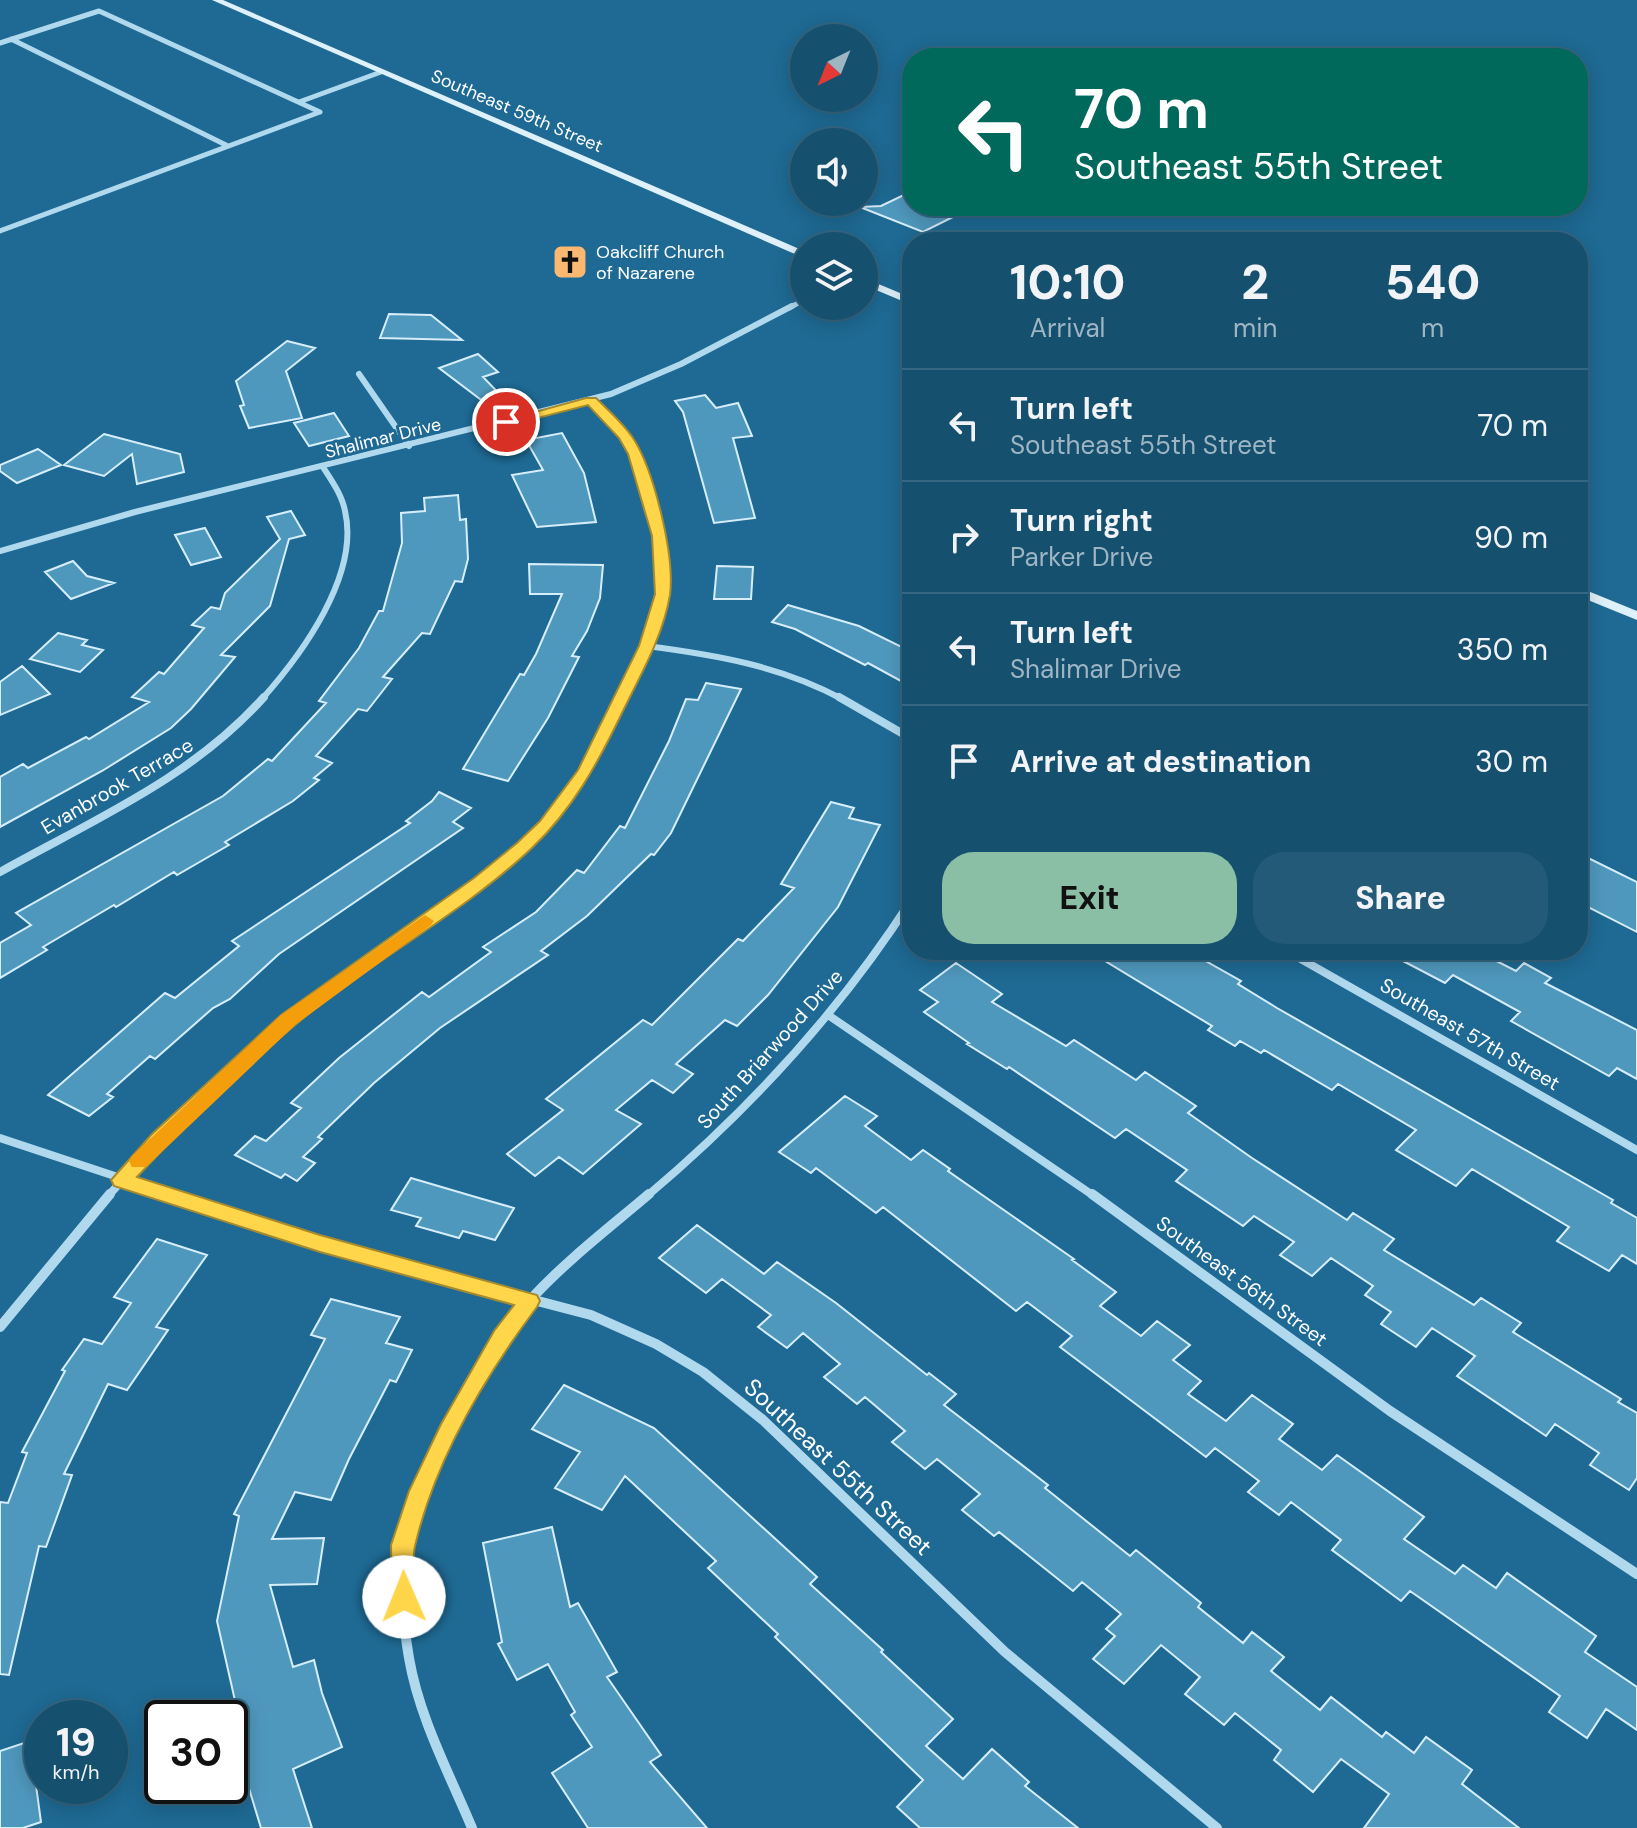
<!DOCTYPE html>
<style>
body{margin:0;font-family:"DM Sans",sans-serif;background:#235a77;color:#f1f3f6;height:100vh;display:flex;flex-direction:column;font-size:30px;white-space:nowrap}
*{box-sizing:border-box;margin:0}
p{font-size:26px;color:#9eb5c3}
.icon{flex:none;width:44px;height:44px;fill:none;stroke:currentColor;stroke-width:2;stroke-linecap:round;stroke-linejoin:round}
.map{position:relative;flex:1;overflow:hidden}
.panel{position:absolute;left:902px;top:232px;width:686px;height:728px;display:flex;flex-direction:column;background:#16506f;border-radius:32px;box-shadow:0 4px 20px #0003,0 0 0 2px #356782}
.panel>*{flex:none}
.guide{position:absolute;left:902px;top:48px;width:686px;height:168px;border-radius:32px;box-shadow:0 4px 20px #0003,0 0 0 2px #356782;background:#00695c;color:#fff;overflow:hidden}
.needle{width:52px;rotate:223deg}
.fabs{position:absolute;left:790px;top:24px;display:grid;gap:16px}
.fabs a{display:grid;place-items:center;width:88px;height:88px;border-radius:50%;background:#16506f;box-shadow:0 4px 20px #0003,0 0 0 2px #356782;font-size:40px}
.speed{position:absolute;left:24px;top:1700px;display:flex;gap:16px;font-size:40px;font-weight:700;text-align:center}
.speed>*{display:grid;place-content:center;width:104px;height:104px;border-radius:50%;background:#16506f;box-shadow:0 4px 20px #0003,0 0 0 2px #356782;line-height:1}
.speed small{font-size:20px;font-weight:400}
.speed .limit{border:4px solid #111;border-radius:12px;background:#fff;color:#111}
.pin{position:absolute;display:grid;place-items:center;width:68px;height:68px;color:#fff;margin:-34px;border:4px solid #fff;border-radius:50%;box-shadow:0 2px 8px #0007}
.me{position:absolute;width:88px;margin:-44px;rotate:359deg;stroke-linejoin:round;filter:drop-shadow(0 0 6px #0008)}
.turn{display:flex;align-items:center;gap:28px;height:168px;padding:0 40px;font-size:36px}
.turn .icon{width:104px;height:104px;stroke-width:2.5}
.turn b{display:block;font-size:56px;line-height:68px}
.eta{display:flex;justify-content:space-evenly;align-items:center;height:136px;text-align:center}
.eta b{font-size:48px;font-weight:800;line-height:56px}
.action{display:flex;gap:16px;margin-top:auto;padding:16px 40px}
.action a{flex:1;height:92px;border-radius:32px;background:#8abfa5;color:#111;font-size:32px;font-weight:800;line-height:92px;text-align:center}
.action a+a{background:#235a77;color:#f1f3f6}
ul{padding:0;list-style:none}
li{display:flex;align-items:center;gap:24px;height:112px;padding:0 40px;border-top:2px solid #356782}
li div{flex:1}
li b{display:block;font-size:30px}
li em{font-style:normal}
.map>svg:first-child{display:block}
.building{fill:#4f98bd;stroke:#d7eefa;stroke-width:2}
.lines{fill:none;stroke-linecap:round;stroke-linejoin:round}
.minor-far3{stroke:#b1d9ee;stroke-width:5}
.minor-far2{stroke:#b1d9ee;stroke-width:6}
.minor-far1{stroke:#b1d9ee;stroke-width:8}
.minor{stroke:#b1d9ee;stroke-width:10}
.secondary{fill:#def0fa;fill-rule:evenodd}
.route{fill:#ffd54a;stroke:#a68a30;stroke-width:2}
.slow{fill:#f59e0b}
.labels{text-anchor:middle;stroke-width:6;stroke-linejoin:round;paint-order:stroke}
.far-street-label{font-size:18px;fill:#fff;stroke:#1e6a94}
.far-poi-label{font-size:18px;fill:#fff;stroke:#1e6a94;text-anchor:start}
.street-label{font-size:20px;fill:#fff;stroke:#1e6a94}
.near-street-label{font-size:24px;fill:#fff;stroke:#1e6a94}
</style>
<div class="map">
<svg width="1637" height="1828" viewBox="0 0 1637 1828">
<rect width="100%" height="100%" fill="#1e6a94"/>
<path class="building" d="M912,191V206H975L923,232L860,207L881,206Z
M389,314L431,315L462,340L380,338Z
M287,341L315,348L286,371L302,418L249,428L240,406L244,405L236,381Z
M478,354L498,372L483,377L514,409L510,413L501,415L439,368Z
M705,395L716,408L738,403L752,436L733,438L755,518L714,523L683,412L675,401Z
M334,413L349,436L309,446L294,423Z
M562,433L584,473L596,522L537,527L512,475L543,470L526,440Z
M104,434L180,454L184,472L137,484L132,454L104,476L64,465Z
M38,449L61,465L17,483L0,471V465Z
M458,495L460,520L466,519L468,559L462,582L455,581L430,634L422,633L383,677L392,679L367,711L358,709L316,756L332,763L314,778L319,780L293,801L225,842L229,845L177,875L174,872L116,907L114,905L43,947L47,950L0,978V943L31,925L16,913L223,796L268,759L272,761L326,703L319,701L359,648L379,611H383L402,543L401,513L425,511L424,498Z
M291,511L305,535L289,539L270,606L221,655L235,657L191,709L171,728L102,771L0,827V777L23,764L28,768L86,737L89,739L149,702L132,697L159,672L164,674L204,628L192,625L211,607L220,609L225,593L280,539L267,517Z
M205,528L221,557L191,565L175,535Z
M73,561L87,576L114,583L71,599L45,572Z
M529,564L603,565L600,598L587,631L572,656L579,657L548,718L508,781L463,769L520,674L524,675L536,654L562,594H530Z
M717,566L753,567L751,599H714Z
M788,605L859,626L912,652V687L868,663L865,665L795,629L772,622Z
M58,633L87,640L82,645L103,650L80,672L30,659Z
M22,666L50,694L0,715V682Z
M706,683L741,689L671,833L654,855L651,854L587,916L541,951L548,955L440,1028L374,1083L318,1137L322,1139L303,1157L315,1163L297,1181L285,1174L281,1178L235,1155L255,1136L266,1141L301,1108L291,1103L339,1058L422,992L429,997L491,952L483,947L536,912L577,870L584,873L620,826L625,828L669,741L686,699L698,700Z
M439,792L471,808L453,822L463,828L279,954L230,999L213,1008L155,1059L150,1056L107,1094L113,1097L89,1116L48,1095L165,993L175,998L239,946L232,941L410,823L406,821L432,801Z
M831,802L854,808L849,818L880,825L838,907L768,995L737,1026L725,1020L676,1064L693,1074L673,1093L652,1080L616,1110L641,1124L583,1174L559,1157L535,1176L507,1154L563,1110L546,1099L643,1020L652,1025L738,939L743,941L794,888L781,884Z
M1578,853L1637,882V932L1578,902Z
M1087,950H1186L1241,981L1238,984L1277,1008L1613,1200L1611,1203L1637,1218V1264L1622,1255L1609,1271L1557,1241L1569,1227L1472,1169L1456,1186L1396,1150L1416,1130L1338,1084L1332,1090L1264,1050L1261,1053L1240,1041L1235,1046L1208,1030L1212,1026Z
M1382,950H1475L1516,971L1524,963L1551,978L1545,983L1637,1030V1079L1617,1068L1609,1076L1575,1057L1511,1021L1520,1012L1453,975L1445,983Z
M956,963L1002,994L992,1002L1066,1046L1074,1040L1136,1080L1145,1072L1196,1106L1188,1113L1252,1158L1347,1220L1353,1213L1394,1239L1384,1250L1474,1305L1481,1298L1521,1323L1513,1332L1621,1399L1618,1402L1637,1413V1478L1629,1490L1590,1465L1599,1453L1555,1424L1546,1436L1457,1376L1475,1356L1432,1328L1416,1347L1381,1324L1391,1312L1365,1295L1373,1286L1331,1258L1312,1276L1280,1255L1294,1242L1254,1216L1243,1226L1176,1181L1187,1170L1126,1129L1115,1138L1009,1067L1007,1069L967,1044L969,1043L924,1012L938,1002L920,990Z
M845,1096L877,1116L865,1126L911,1160L923,1150L950,1169L948,1171L1074,1259L1072,1260L1116,1292L1100,1306L1141,1336L1157,1321L1190,1345L1173,1360L1201,1381L1188,1394L1226,1421L1252,1395L1293,1424L1279,1439L1322,1470L1337,1455L1424,1517L1404,1539L1455,1574L1463,1565L1496,1588L1507,1573L1596,1636L1585,1652L1637,1687V1730L1606,1709L1587,1738L1549,1712L1560,1696L1410,1591L1401,1601L1332,1550L1341,1540L1291,1502L1279,1515L1248,1492L1259,1481L1215,1448L1206,1457L1060,1347L1072,1336L1027,1302L1016,1311L883,1207L876,1213L816,1168L811,1173L779,1152Z
M411,1178L479,1198L514,1208L495,1240L463,1231L459,1238L416,1226L421,1218L391,1210Z
M697,1225L764,1274L777,1262L836,1303L927,1375L929,1373L956,1394L944,1405L1048,1485L1045,1488L1130,1556L1136,1550L1201,1603L1198,1607L1243,1643L1252,1632L1284,1657L1271,1671L1320,1710L1331,1697L1382,1737L1386,1732L1414,1753L1426,1737L1472,1770L1462,1784L1519,1828H1364L1389,1794L1341,1759L1313,1792L1274,1760L1281,1750L1235,1713L1224,1725L1185,1694L1200,1677L1161,1645L1124,1684L1093,1659L1115,1636L1106,1629L1121,1614L1082,1582L1073,1591L999,1532L994,1536L962,1510L980,1494L937,1459L925,1469L892,1442L905,1431L865,1397L857,1404L824,1377L840,1364L803,1333L787,1348L758,1327L771,1315L722,1279L706,1293L659,1258Z
M157,1239L207,1255L156,1327L168,1330L127,1390L108,1384L64,1474L72,1475L46,1547L39,1546L9,1675L0,1674V1502L8,1503L27,1453L22,1452L65,1371L62,1370L84,1339L102,1344L131,1303L114,1297Z
M331,1299L400,1317L386,1343L412,1350L396,1382L390,1380L349,1459L331,1500L295,1492L272,1539L324,1538L317,1584L270,1585L293,1667L314,1660L322,1693L342,1747L293,1769L312,1828H261L237,1749L245,1745L217,1621L239,1516L234,1514L325,1339L311,1335Z
M564,1385L654,1428L817,1577L810,1584L883,1650L881,1652L953,1719L926,1746L963,1779L992,1749L1029,1782L1025,1786L1078,1828H920L897,1807L923,1780L775,1637L778,1634L708,1568L716,1561L625,1476L602,1510L555,1488L580,1452L532,1429Z
M552,1527L570,1607L578,1603L617,1672L607,1677L661,1755L650,1762L707,1828H588L552,1773L592,1747L571,1715L575,1712L548,1664L517,1680L498,1644L502,1642L483,1543Z
M30,1741L41,1822L23,1828H0V1751Z"/>
<g class="lines">
<path class="minor-far3" d="M11,39L228,146
M0,43L99,11L320,112
M299,102L381,72
M0,231L320,112
M789,308L804,300"/>
<path class="minor-far2" d="M359,374L409,446
M591,400C602,412 616,422 625,436C651,473 669,551 662,596C656,632 638,666 622,699
M0,551L135,512L611,394L681,364L792,306
M647,646C716,655 781,666 842,699
M262,699C302,654 360,575 345,511C342,495 332,481 323,467"/>
<path class="minor-far1" d="M839,697L912,739
M0,872C93,820 192,778 264,697
M1285,950L1637,1150
M828,1015L1094,1196
M0,1138L175,1196
M108,1196C171,1127 237,1060 310,1002C383,944 470,903 535,835C573,795 600,746 623,697
M647,1196C749,1110 840,1011 912,899"/>
<path class="minor" d="M169,1194L320,1244L591,1315L656,1344L703,1372L763,1420L1005,1652L1217,1828
M1092,1194L1390,1411L1637,1574
M0,1327L110,1194
M472,1828C449,1773 419,1717 409,1658C404,1629 398,1572 403,1544C416,1480 488,1346 532,1298C567,1260 609,1228 649,1194"/>
<path class="secondary" d="M212,0H223L804,251V258Z
M864,278L912,298V305L864,285Z
M1578,587L1637,611V620L1578,596Z"/>
</g>
<path class="route" d="M586,398H596C608,410 623,423 633,438C654,470 675,556 670,595C663,637 640,676 622,713C598,763 573,809 532,848C460,916 369,962 294,1026C239,1072 186,1124 137,1177L320,1235L537,1295L540,1301L537,1307C486,1375 436,1459 416,1542C411,1559 415,1580 416,1597L412,1605L404,1608L395,1605L392,1597L391,1545L409,1491L441,1424L494,1331L514,1305L320,1252L114,1186L111,1180L152,1134L281,1015L474,878L517,843L540,821L578,770L639,646L655,594L652,536L628,454L619,438L588,405L506,426L499,422Z"/>
<path class="slow" d="M425,915L434,921L431,925L295,1025L146,1167H132L129,1161L132,1156L281,1015Z"/>
<defs>
<symbol id="church-square" viewBox="-11 -11 22 22"><rect x="-9" y="-9" width="18" height="18" rx="4" fill="#fcb771" stroke="#1e6a94"/><path d="M-1.2-6h2.4v3.5h3.3v2.4h-3.3V6h-2.4V-.1h-3.3v-2.4h3.3Z" fill="#111"/></symbol>
</defs>
<g fill-rule="evenodd">
<use href="#church-square" x="550" y="242" width="40" height="40"/>
</g>
<g class="labels">
<g class="far-street-label">
<text transform="translate(517 111) rotate(23)" y="6">Southeast 59th Street</text>
<text transform="translate(383 438) rotate(-14)" y="6">Shalimar Drive</text>
</g>
<g class="far-poi-label">
<text x="596" y="258">Oakcliff Church<tspan x="596" dy="21">of Nazarene</tspan></text>
</g>
<g class="street-label">
<text transform="translate(117 786) rotate(-30)" y="7">Evanbrook Terrace</text>
<text transform="translate(1470 1034) rotate(30)" y="7">Southeast 57th Street</text>
<text transform="translate(770 1049) rotate(-48)" y="7">South Briarwood Drive</text>
<text transform="translate(1242 1281) rotate(36)" y="7">Southeast 56th Street</text>
</g>
<g class="near-street-label">
<text transform="translate(838 1467) rotate(43)" y="8">Southeast 55th Street</text>
</g>
</g>
</svg>
<div class="fabs">
<a><svg class="needle" viewBox="-14 -14 28 28"><path d="M0-13l5 13h-10z" fill="#e53935"/><path d="M0 13l5-13h-10z" fill="#9eb5c3"/></svg></a>
<a><svg class="icon" aria-label="sound" viewBox="0 0 24 24"><path d="M4 9h4l5-4v14l-5-4H4zM17 9q2 3 0 6"/></svg></a>
<a><svg class="icon" aria-label="layers" viewBox="0 0 24 24"><path d="M12 4l9 5-9 5-9-5zM3 14l9 5 9-5"/></svg></a>
</div>
<div class="speed"><div>19<small>km/h</small></div><div class="limit">30</div></div>
<div class="pin" style="left:506px;top:422px;background:#d93025"><svg class="icon" aria-label="arrive" viewBox="0 0 24 24"><path d="M6 21V4h12l-3 4 3 4H6"/></svg></div>
<svg class="me" style="left:404px;top:1597px" viewBox="-20 -20 40 40"><circle r="19" fill="#fff"/><path d="M0-13L10 11 0 6-10 11z" fill="#ffd54a"/></svg>
<div class="guide">
<div class="turn"><svg class="icon" aria-label="left" viewBox="0 0 24 24"><path d="M17 20v-9H6M10 6l-5 5 5 5"/></svg><div><b>70 m</b>Southeast 55th Street</div></div>
</div>
<section class="panel">
<div class="eta">
<div><b>10:10</b><p>Arrival</p></div>
<div><b>2</b><p>min</p></div>
<div><b>540</b><p>m</p></div>
</div>
<ul>
<li><svg class="icon" aria-label="left" viewBox="0 0 24 24"><path d="M17 20v-9H6M10 6l-5 5 5 5"/></svg><div><b>Turn left</b><p>Southeast 55th Street</p></div><em>70 m</em></li>
<li><svg class="icon" aria-label="right" viewBox="0 0 24 24"><path d="M7 20v-9h11M14 6l5 5-5 5"/></svg><div><b>Turn right</b><p>Parker Drive</p></div><em>90 m</em></li>
<li><svg class="icon" aria-label="left" viewBox="0 0 24 24"><path d="M17 20v-9H6M10 6l-5 5 5 5"/></svg><div><b>Turn left</b><p>Shalimar Drive</p></div><em>350 m</em></li>
<li><svg class="icon" aria-label="arrive" viewBox="0 0 24 24"><path d="M6 21V4h12l-3 4 3 4H6"/></svg><div><b>Arrive at destination</b></div><em>30 m</em></li>
</ul>
<div class="action"><a>Exit</a><a>Share</a></div>
</section>
</div>
